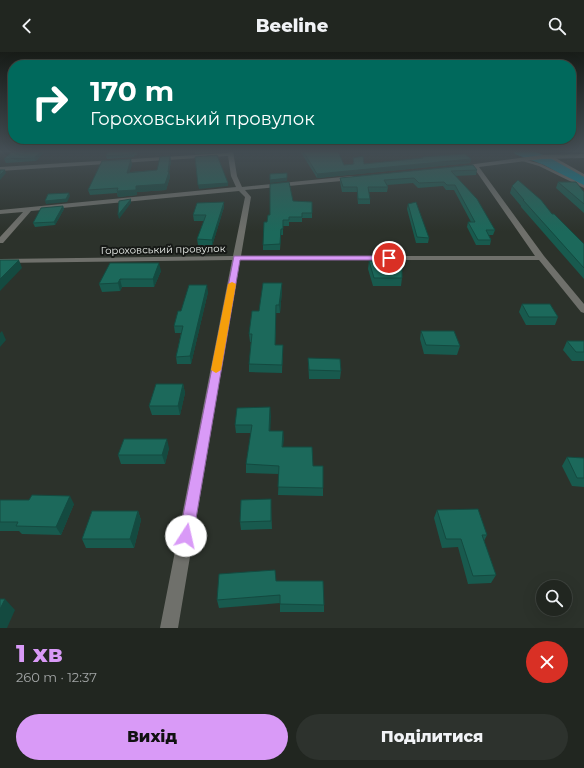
<!DOCTYPE html>
<html lang="uk">
<meta charset="utf-8">
<style>
body{margin:0;font-family:Montserrat,sans-serif;background:#2d322d;color:#f1f3f6;height:100vh;display:flex;flex-direction:column;font-size:15px;white-space:nowrap}
*{box-sizing:border-box;margin:0}
p{font-size:13px;color:#a2a5a5}
.icon{flex:none;width:22px;height:22px;fill:none;stroke:currentColor;stroke-width:2;stroke-linecap:round;stroke-linejoin:round}
.map{position:relative;height:576px;overflow:hidden}
.sheet{display:flex;flex-direction:column;background:#212620;flex:1}
.sheet>*{flex:none}
.hud{position:absolute;left:8px;top:8px;width:568px;height:84px;border-radius:16px;box-shadow:0 4px 16px #0002,0 0 0 1px #3e433e;background:#00695c;color:#fff;overflow:hidden}
.buttons{position:absolute;left:536px;top:528px;display:grid;gap:8px}
.buttons a{display:grid;place-items:center;width:36px;height:36px;border-radius:50%;background:#212620;box-shadow:0 4px 16px #0002,0 0 0 1px #3e433e;font-size:20px}
.pin{position:absolute;display:grid;place-items:center;width:34px;height:34px;color:#fff;margin:-17px;border:2px solid #fff;border-radius:50%;box-shadow:0 1px 4px #0007}
.me{position:absolute;width:44px;margin:-22px;rotate:10deg;stroke-linejoin:round;filter:drop-shadow(0 0 3px #0008)}
.turn{display:flex;align-items:center;gap:14px;height:84px;padding:0 16px;font-size:18px}
.turn .icon{width:52px;height:52px;stroke-width:2.5}
.turn b{display:block;font-size:28px;line-height:34px}
.round{display:grid;place-items:center;flex:none;width:42px;height:42px;border-radius:21px;background:#2d322d}
.head{display:flex;align-items:center;justify-content:space-between;height:68px;padding:0 16px}
h1{font-size:24px;font-weight:800;line-height:30px;color:#d99af7}
.button{display:flex;gap:8px;margin-top:auto;padding:8px 16px}
.button a{flex:1;height:46px;border-radius:24px;background:#d99af7;color:#111;font-size:16px;font-weight:800;line-height:46px;text-align:center}
.button a+a{background:#2d322d;color:#f1f3f6}
header{display:flex;justify-content:space-between;align-items:center;height:52px;padding:0 16px;background:#212620;font-size:18px;font-weight:800}
.map>svg:first-child{display:block}
.lines{fill:none;stroke-linecap:round;stroke-linejoin:round}
.river{fill:#008b9f;fill-rule:evenodd}
.lane{fill:#6f706b;fill-rule:evenodd}
.street{fill:#6f706b;fill-rule:evenodd}
.wall{fill:#185a4e}
.shaded-wall{fill:#144a40}
.building{fill:#1c695b;stroke:#144a40}
.route{fill:#d99af7;stroke:#8d64a1}
.slow{fill:#f59e0b}
.labels{text-anchor:middle;stroke-width:4;stroke-linejoin:round;paint-order:stroke}
.far-street-label{font-size:10px;fill:#edf1ed;stroke:#161916}
</style>
<header><svg class="icon" aria-label="back" viewBox="0 0 24 24"><path d="M15 5l-7 7 7 7"/></svg>Beeline<svg class="icon" aria-label="search" viewBox="0 0 24 24"><circle cx="10" cy="10" r="6"/><path d="M15 15l6 6"/></svg></header>
<div class="map">
<svg width="584" height="576" viewBox="0 0 584 576">
<rect width="100%" height="100%" fill="#2c322b"/>
<g class="lines">
<path class="river" d="M513,99H533L554,107L584,123V134L579,132L544,113L515,102Z"/>
<path class="lane" d="M550,104H552L584,122V125L550,106Z
M523,107L541,112L584,133V136L539,114L522,109L521,108Z"/>
<path class="street" d="M227,99H233L237,124L242,135L352,124L355,126L352,128L245,138L251,145L241,204H535L474,116L462,118L459,116L475,112L542,103L584,102V106L542,107L479,115L544,204L584,252V261L581,260L539,208H240L178,576H160L232,208L0,211V207L233,204L245,145L239,139L31,159L3,191H0V185L23,160L0,162V158L236,135L231,124L228,104L0,119V115L228,101Z"/>
</g>
<path class="wall" d="M13,99H45L36,109L6,111L4,107Z
M138,99L137,103H135L134,105L107,107L106,104Z
M195,99H226V100L195,102Z
M300,99H338L344,113L353,112V106L364,112L421,106L422,105L471,107L470,111L317,126Z
M170,104L171,109L169,120L170,125L166,138L137,140V143L118,145L117,141L90,143L88,138L132,112L129,120L157,118Z
M473,113L477,118L476,123L455,124L495,178L493,183H489L491,188L490,193H476L467,175L468,170H471L454,138H446L443,134L418,136L413,131L387,133L388,135L387,140H369L370,147V152H358L357,140H342L340,130V126Z
M558,130L584,140V161L556,136Z
M512,134L552,162L584,192V227L521,155V154L510,141Z
M293,149L312,150V166H302V170H289V174H283V183H281L280,198H263V193L267,170L270,163Z
M224,150V155L212,194L198,193L197,187L204,169H194L193,163Z
M408,152L429,186L428,191H416L407,157Z
M63,154L64,157L55,173L35,175L33,171Z
M369,209L402,226L401,234H373L368,217Z
M161,219L154,235H122L120,239L102,240L99,232Z
M282,238L280,261H276L275,293H283L282,321L249,320V312L251,290H250L249,282L259,259Z
M208,240L191,312H177L176,305L181,281H175L174,274L181,259Z
M522,252L558,265L555,273H526L519,260Z
M421,279L460,294L457,303L424,302L420,287Z
M567,289H584V309H572L563,298Z
M308,307L341,319L340,327H309Z
M183,332L185,341L180,363H152L149,354Z
M270,355V379H283V395L313,414L323,436V444L278,443L279,422L246,421V412L251,381H236L235,373Z
M169,396L165,412H121L118,403Z
M567,405L584,406V435L572,434L562,414Z
M0,448L74,452L61,483L22,482L19,479H0Z
M271,455L272,477L241,478L240,470Z
M437,458L487,483L484,489L496,523L491,531L468,532L458,495L442,496L434,466Z
M138,459L141,468L134,496H86L82,487Z
M276,529L324,553V560H280V551L219,556L217,548Z"/>
<path class="shaded-wall" d="M41,99H45L36,109L34,106Z
M170,104L171,109L169,120L170,125L166,138L137,140V143L118,145L117,139L136,134L168,120Z
M131,107L132,112L128,126L127,121Z
M471,107L470,111L317,126V122Z
M5,118L6,121L0,128V123Z
M287,126V129L270,131V128Z
M228,131V134L199,137L198,133Z
M69,141L70,144L67,150L46,152L45,149Z
M131,147V151L119,167L118,163Z
M224,150V155L212,194V188Z
M63,154L64,157L55,173L54,170Z
M19,208L22,216L0,239V227Z
M159,211L161,219L154,235L153,227Z
M120,227L122,235L120,239L118,231Z
M282,231V238L280,261L279,253Z
M207,233L208,240L191,312L190,304Z
M2,279L6,288L0,295V281Z
M183,332L185,341L180,363L178,354Z
M270,355L271,364L270,387L269,379Z
M283,379L284,387L282,403V395Z
M167,387L169,396L165,412L162,403Z
M70,444L74,452L61,483L56,475Z
M138,459L141,468L134,496L130,487Z
M5,547L15,558L7,576H0V557Z"/>
<path class="building" d="M13,99H41L34,106L4,107Z
M108,99H136V100H134L133,102L106,104Z
M303,99H338L344,113L354,112L353,106L363,104L364,112L423,106L422,105L465,102L471,107L317,122Z
M217,103L228,131L198,133L195,105Z
M170,104L168,120H169L165,132L136,134V138L117,139L118,136L88,138L102,109L131,107L127,121L157,118L160,105Z
M473,113L477,118L451,119L477,147L495,178H486L491,188H478L468,170H475L455,133H447L444,130L419,131L414,126L384,128L388,135H368L370,147H358L357,135H343L340,126Z
M0,118H5L0,123Z
M287,121V126L270,128V122Z
M518,128L541,148L552,162H554L584,192V216L523,148H524L512,134Z
M289,130L293,149L312,150V161H302V165H289V168H283V177H281L280,192L263,193L264,170H267L268,163H270V132Z
M558,130H576L584,140V152Z
M69,141L66,147L45,149L48,142Z
M131,147L118,163L119,149Z
M224,150L212,188L197,187L206,163H193L197,151Z
M416,150L429,186L417,185L408,152Z
M63,154L54,170L33,171L41,156Z
M0,208H19L0,227Z
M369,209H402V226H374Z
M110,211H159L153,227H120L118,231L99,232Z
M263,231H282L279,253H276L275,293H283L282,313L249,312L252,282H249L252,259H259Z
M189,233H207L190,304L176,305L183,274H174L178,259H181Z
M522,252H550L558,265H529Z
M421,279H454L460,294L426,293Z
M567,289H584V300H576Z
M308,306L340,307L341,319L309,318Z
M156,332H183L178,354H149Z
M270,355L269,379H283L282,395H312L313,414H323V436L278,435L279,414L246,412L252,373H235L237,356Z
M124,387H167L162,403H118Z
M567,405L584,406V426H577Z
M32,443L70,444L56,475L16,474L18,470H0V448H29Z
M271,447V469L240,470L241,448Z
M478,457L487,483H482L496,523L473,524L461,487H446L437,458Z
M92,459H138L130,487H82Z
M275,518L276,529H323L324,553L280,552V543L217,548L219,522Z
M0,547H5L0,557Z"/>
<linearGradient id="sky" x2="0" y2="1"><stop stop-color="#181c18"/><stop offset="0.55" stop-color="#454f55"/><stop offset="1" stop-color="#454f55" stop-opacity="0"/></linearGradient>
<rect width="584" height="180" fill="url(#sky)"/>
<path class="route" d="M234,204H389L393,206L389,208H240L193,484L191,488L186,490L181,488L179,484Z"/>
<path class="slow" d="M232,230L236,232L221,318L216,321L211,318L228,232Z"/>
<g class="labels">
<g class="far-street-label">
<text transform="translate(163 197) rotate(-1)" y="4">Гороховський провулок</text>
</g>
</g>
</svg>
<div class="buttons">
<a><svg class="icon" aria-label="search" viewBox="0 0 24 24"><circle cx="10" cy="10" r="6"/><path d="M15 15l6 6"/></svg></a>
</div>
<div class="pin" style="left:389px;top:206px;background:#d93025"><svg class="icon" aria-label="arrive" viewBox="0 0 24 24"><path d="M6 21V4h12l-3 4 3 4H6"/></svg></div>
<svg class="me" style="left:186px;top:484px" viewBox="-20 -20 40 40"><circle r="19" fill="#fff"/><path d="M0-13L10 11 0 6-10 11z" fill="#d99af7"/></svg>
<div class="hud">
<div class="turn"><svg class="icon" aria-label="right" viewBox="0 0 24 24"><path d="M7 20v-9h11M14 6l5 5-5 5"/></svg><div><b>170 m</b>Гороховський провулок</div></div>
</div>
</div>
<section class="sheet">
<div class="head"><div><h1>1 хв</h1><p>260 m · 12:37</p></div><a class="round" style="background:#d93025;color:#fff"><svg class="icon" aria-label="close" viewBox="0 0 24 24"><path d="M6 6l12 12M18 6L6 18"/></svg></a></div>
<div class="button"><a>Вихід</a><a>Поділитися</a></div>
</section>
